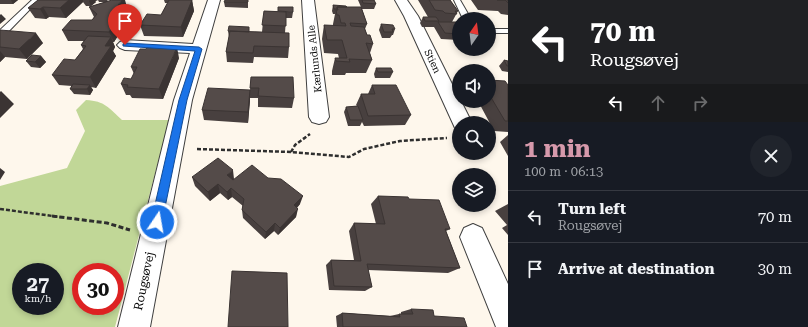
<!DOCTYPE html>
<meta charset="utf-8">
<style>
body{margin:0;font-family:"Roboto Serif",serif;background:#20242c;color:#f1f3f6;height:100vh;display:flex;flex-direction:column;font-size:15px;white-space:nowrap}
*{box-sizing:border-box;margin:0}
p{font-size:13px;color:#9ea1a6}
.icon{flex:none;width:22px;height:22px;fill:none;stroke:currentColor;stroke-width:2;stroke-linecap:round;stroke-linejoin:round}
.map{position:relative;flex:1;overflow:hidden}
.drawer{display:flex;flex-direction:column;background:#171b24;width:300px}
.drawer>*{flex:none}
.guide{background:#202124;color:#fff;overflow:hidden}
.needle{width:26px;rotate:14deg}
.buttons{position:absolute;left:452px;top:12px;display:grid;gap:8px}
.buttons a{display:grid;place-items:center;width:44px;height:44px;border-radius:50%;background:#171b24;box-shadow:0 2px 6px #0003;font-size:20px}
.speed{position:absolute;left:12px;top:263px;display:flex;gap:8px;font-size:20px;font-weight:700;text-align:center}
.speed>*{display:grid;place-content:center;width:52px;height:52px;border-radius:50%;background:#171b24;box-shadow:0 2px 6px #0003;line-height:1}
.speed small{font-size:10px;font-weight:400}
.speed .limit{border:6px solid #d22;background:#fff;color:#111}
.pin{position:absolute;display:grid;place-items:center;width:34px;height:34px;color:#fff;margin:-41px -17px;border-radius:50% 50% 50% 0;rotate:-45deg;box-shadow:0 0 4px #0007}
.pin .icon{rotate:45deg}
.me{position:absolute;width:44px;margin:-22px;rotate:12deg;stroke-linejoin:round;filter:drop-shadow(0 0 3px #0008)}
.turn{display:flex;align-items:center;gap:14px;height:84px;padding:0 16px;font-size:18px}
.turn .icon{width:52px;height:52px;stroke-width:2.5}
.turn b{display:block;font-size:28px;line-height:34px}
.lanes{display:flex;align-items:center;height:38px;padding:0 16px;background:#0003;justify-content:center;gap:20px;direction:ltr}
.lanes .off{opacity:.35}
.round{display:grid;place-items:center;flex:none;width:42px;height:42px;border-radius:21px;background:#20242c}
.overview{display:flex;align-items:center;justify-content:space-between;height:68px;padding:0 16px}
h1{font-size:24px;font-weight:700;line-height:30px;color:#d699ab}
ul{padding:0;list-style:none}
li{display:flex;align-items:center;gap:12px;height:52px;padding:0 16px;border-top:1px solid #363941}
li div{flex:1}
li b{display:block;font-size:15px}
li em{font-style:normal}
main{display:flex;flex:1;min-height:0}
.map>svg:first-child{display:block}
.forest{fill:#c1d797;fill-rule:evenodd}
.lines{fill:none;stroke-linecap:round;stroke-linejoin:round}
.lane-casing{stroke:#3f3f3f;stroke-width:2}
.street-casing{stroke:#3f3f3f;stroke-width:2}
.path-far1{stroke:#2e2e2e;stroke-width:2.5;stroke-dasharray:4 2;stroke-linecap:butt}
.path{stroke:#2e2e2e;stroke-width:3;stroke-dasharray:5 2.5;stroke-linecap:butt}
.lane{fill:#fff;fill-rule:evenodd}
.street{fill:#fff;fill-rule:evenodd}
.wall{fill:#48403f}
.shaded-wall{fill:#3b3433}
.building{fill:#544b49;stroke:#3b3433}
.route{fill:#1a73e8;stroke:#114b97}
.labels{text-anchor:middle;stroke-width:4;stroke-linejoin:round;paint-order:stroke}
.far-street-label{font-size:10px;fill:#0c0c0c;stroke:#fff}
.street-label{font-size:12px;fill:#0c0c0c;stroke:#fff}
</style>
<main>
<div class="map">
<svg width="508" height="327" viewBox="0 0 508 327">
<rect width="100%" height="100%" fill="#fef7ec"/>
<path class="forest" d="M86,100C105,101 109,108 122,120H169L115,327H0V186L67,168L85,131L76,110ZM21,272H55V306H21ZM81,272H115V306H81Z"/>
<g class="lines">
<defs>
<path id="lane" d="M32,0H39L6,34H0V30Z
M454,0H460L471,19H463Z
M489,29H508V33H489Z"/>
<path id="street" d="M208,0H220L192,100L150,327H118L174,100L190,53L125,50L120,48L117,45L120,42L125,40L193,44Z
M302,0H314L329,117L326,122L319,124L312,122L309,117Z
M395,0H407L418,16L459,98V101H461L472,123H459V129L455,128L404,16Z
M473,224L482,228L508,284V327H496L460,237L464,228Z"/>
</defs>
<use href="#lane" class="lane-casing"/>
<use href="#street" class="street-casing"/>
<path class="path-far1" d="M197,149L291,152L349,157L364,149L400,141L447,138
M291,152L295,145L310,134
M0,209L60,217"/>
<path class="path" d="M52,216L107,223L130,230"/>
<use href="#lane" class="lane"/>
<use href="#street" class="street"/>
</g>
<path class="wall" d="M0,0H18L13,4H0Z
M38,0H98L95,1L96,2L91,6H86L83,2L66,18L49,17L46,19L35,18L28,8Z
M98,0H108L107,1L127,7L125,11L128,20L114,42H113L115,47L113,51L116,56L96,88L91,87L93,90L90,95L74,94L70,89L72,86L59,85L52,75L75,60L83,49L81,45L84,41H68L62,30L92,20L94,17L89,7L105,2H99Z
M164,0H192L194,11L183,37L144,36L140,25L161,15L168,3H165Z
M248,0V8L225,7L224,2Z
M358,0H374L376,4L374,9H362L367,24L365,29L367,35L373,44L370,53L372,60L366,73H346L345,75H332V71L335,58H339L338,54L324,53L322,39L324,25L333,26V24L335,14H333L332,11L333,5L347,7H361Z
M418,0H450L458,11L452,22H459V40L441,39L434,27H435H422L420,23L423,17H428Z
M471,0H508V15L501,14L498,11L478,10Z
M264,11L293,12L292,18H286L285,33L289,47L288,58L254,57L253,63L227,62L226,52L229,37L228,31L262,32Z
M381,24L395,29L393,35H392L390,38H382L379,30Z
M0,30L43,43L27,59L5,57L0,62Z
M41,56L46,62L40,68L31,67L26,61Z
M179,58L163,99L132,98L130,95H126L121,84L131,79L134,74L131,67Z
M504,60L508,61V72L502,71L499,66Z
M376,68L393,72L390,78H375L374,74Z
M251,77L294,98L292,108L258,107V98H250L248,123L204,120L202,110L250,90Z
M489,80L508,85V132L494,131L478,101H489Z
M372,85L411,115L405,125L364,126L362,122L360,126H348L344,112L346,107L357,106L356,105L361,94H368Z
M508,135V156L500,142Z
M192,177L234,179L233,180L300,204L297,208L296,217L278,235L274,231L265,239L243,218L242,210L243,206L232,197L228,200L220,193L210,201L195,186Z
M378,196L409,199L450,229L446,231L460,268L448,273L368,270L372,287L365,291L329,290L326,265L331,260H354L349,231L354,223L376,224L371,204Z
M508,204V235L502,228L507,225L495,211Z
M411,309L434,316L467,327H337L336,316L342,313L390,316L399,314H401V312Z"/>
<path class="shaded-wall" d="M11,0H18L13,4Z
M69,0H83V2L66,18L60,8Z
M90,0H98L95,1L96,2L91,6L89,1Z
M122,0H125L127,7L125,11L128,20L114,42L109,32L118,5Z
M192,0L194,11L183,37L181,27Z
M43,7L49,17L46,19L40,9Z
M1,14L6,19L0,24V15Z
M36,33L43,43L27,59L19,49Z
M111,37L115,47L113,51L116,56L96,88L90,77L105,46Z
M177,47L179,58L163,99L159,89Z
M0,51L5,57L0,62Z
M41,56L46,62L40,68L35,62Z
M90,85L93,90L90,95L87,89Z
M250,90V101L248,123V112Z
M1,91L14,104L0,118V92Z
M0,168L5,172L0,180Z
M233,170L234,179L229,184L227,175Z
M218,184L220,193L210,201L208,192Z
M231,188L232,197L228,200L227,192Z
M303,196L300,204L292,213L294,205Z
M298,209L296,217L278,235L280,228Z
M275,223L274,231L265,239L266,232Z"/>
<path class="building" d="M38,0H69L60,8L43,7L40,9L28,8Z
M112,0H122L118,5L124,10L109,32L62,30L71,20H92L97,14L89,7Z
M169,0H192L181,27L140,25L147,14L161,15Z
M225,0H248V2H224Z
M362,0H374L376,4L363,3Z
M429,0H450L458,11H455L457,14L445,13L443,11L435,10Z
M497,0H508V3L505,0Z
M333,5L346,6L347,7H337V9H334Z
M278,7H293V12L278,11Z
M337,7H361L367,24L350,23L351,26L364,27L367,35H370L373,44L366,43L372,60L349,59L350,62L336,61L335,58H347L342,40H327L324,25L346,26L345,23H341L339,15H337L336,10H338Z
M264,11L286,12V26L262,25Z
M423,17H436L439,21H425Z
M438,22H459V34L445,33Z
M381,24L393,25L395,29H392L393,32H384Z
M229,26L249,27V32L228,31Z
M0,30L36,33L19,49L0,47Z
M230,31L289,33V47L254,46L253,53L226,52Z
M88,36L111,37L105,46H111L90,77L52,75L64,59L75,60L86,46L81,45Z
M148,46L177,47L159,89L127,87L128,85L121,84L124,78L131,79L137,67H131L140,49H146Z
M32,55L41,56L35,62L26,61Z
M504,60L508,61V66H507Z
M376,68H391L393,72H378Z
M251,77H293L294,98L258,96L259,88H250Z
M489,80L505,81L508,85V121H505L489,94Z
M73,84L90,85L87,89H70Z
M372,85H396L411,115L368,116L361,94H375Z
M208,88L250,90L248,112L202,110Z
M358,106L363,120H350L346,107Z
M218,158L233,170L227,175L233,180L252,165L268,178L281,179L303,196L294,205L298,209L280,228L275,223L266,232L242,210L244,199L231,188L227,192L218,184L208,192L192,177Z
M378,196L408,197L409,199L439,200L450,229H445L460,268L367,264L372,287L334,286L331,260L361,261L354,223L385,224Z
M232,271L287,273L288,327H228Z
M411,309L433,310L434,316L464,318L467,327H343L342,313L400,317L399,314H413Z"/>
<path class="route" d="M125,43L199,47L202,49L187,100L162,222L160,226L157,227L153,226L151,222L179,100L195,51L123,46V44Z"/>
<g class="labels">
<g class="far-street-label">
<text transform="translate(314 59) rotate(-96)" y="4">Kærlunds Alle</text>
<text transform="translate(433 61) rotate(64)" y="4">Stien</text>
</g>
<g class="street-label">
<text transform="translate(144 281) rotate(-78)" y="4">Rougsøvej</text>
</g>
</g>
</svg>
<div class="buttons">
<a><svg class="needle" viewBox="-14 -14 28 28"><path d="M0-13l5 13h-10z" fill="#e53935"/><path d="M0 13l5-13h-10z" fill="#9ea1a6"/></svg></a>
<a><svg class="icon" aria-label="sound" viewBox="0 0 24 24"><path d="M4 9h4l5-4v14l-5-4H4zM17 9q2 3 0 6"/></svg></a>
<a><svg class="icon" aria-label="search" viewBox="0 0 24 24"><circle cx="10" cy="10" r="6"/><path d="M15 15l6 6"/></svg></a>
<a><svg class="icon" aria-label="layers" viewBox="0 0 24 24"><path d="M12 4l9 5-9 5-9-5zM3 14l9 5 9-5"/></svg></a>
</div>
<div class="speed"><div>27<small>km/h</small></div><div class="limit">30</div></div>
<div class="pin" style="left:125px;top:45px;background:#d93025"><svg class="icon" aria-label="arrive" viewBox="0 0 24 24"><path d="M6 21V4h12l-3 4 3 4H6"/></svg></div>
<svg class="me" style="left:157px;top:222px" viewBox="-20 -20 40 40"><circle r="17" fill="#1a73e8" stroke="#fff" stroke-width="3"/><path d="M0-11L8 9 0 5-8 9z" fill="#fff"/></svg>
</div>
<section class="drawer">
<div class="guide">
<div class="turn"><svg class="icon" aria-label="left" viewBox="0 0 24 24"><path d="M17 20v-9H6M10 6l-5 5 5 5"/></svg><div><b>70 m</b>Rougsøvej</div></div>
<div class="lanes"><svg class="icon" aria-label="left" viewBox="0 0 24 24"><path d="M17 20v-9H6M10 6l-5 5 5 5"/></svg><svg class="icon off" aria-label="ahead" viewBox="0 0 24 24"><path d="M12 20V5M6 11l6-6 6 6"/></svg><svg class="icon off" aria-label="right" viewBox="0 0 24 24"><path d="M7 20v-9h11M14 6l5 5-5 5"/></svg></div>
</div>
<div class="overview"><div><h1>1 min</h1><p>100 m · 06:13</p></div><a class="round"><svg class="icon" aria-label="close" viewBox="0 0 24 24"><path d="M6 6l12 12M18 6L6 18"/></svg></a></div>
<ul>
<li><svg class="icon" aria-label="left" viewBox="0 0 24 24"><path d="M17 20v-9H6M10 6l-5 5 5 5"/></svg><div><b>Turn left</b><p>Rougsøvej</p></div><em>70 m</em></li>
<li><svg class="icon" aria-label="arrive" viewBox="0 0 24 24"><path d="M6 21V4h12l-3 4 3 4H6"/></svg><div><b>Arrive at destination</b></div><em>30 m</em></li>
</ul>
</section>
</main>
